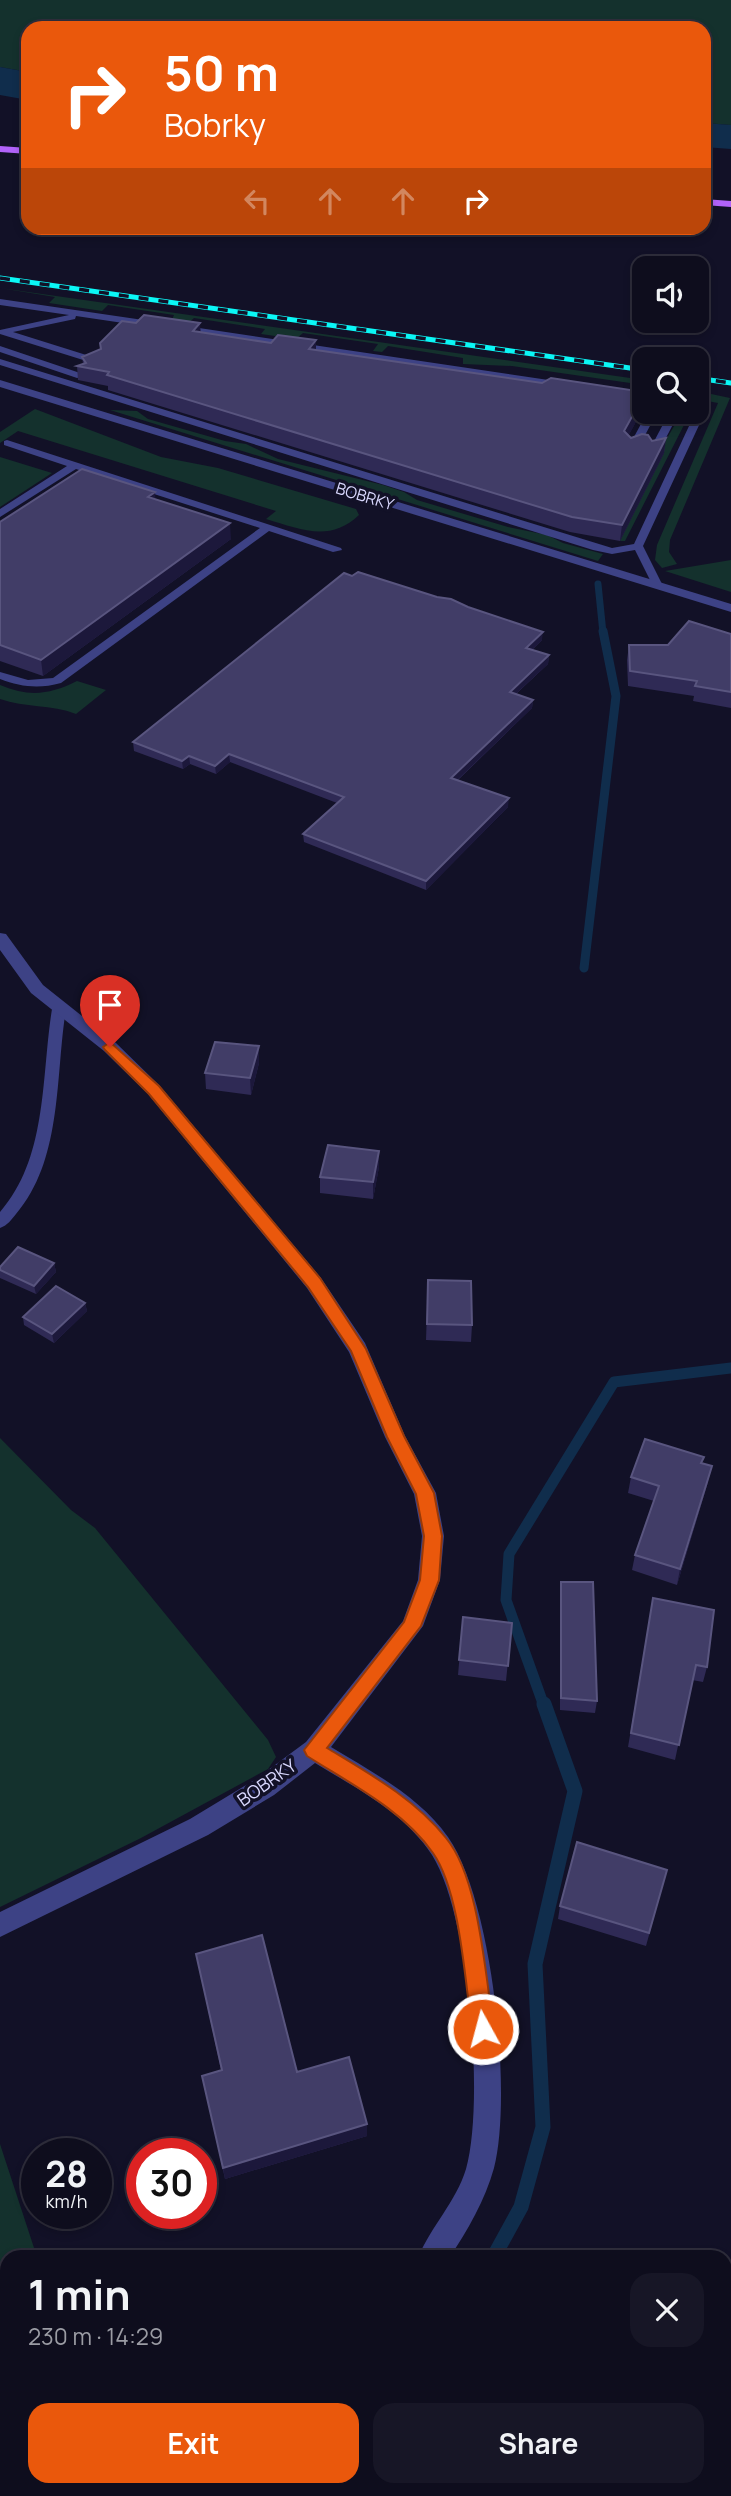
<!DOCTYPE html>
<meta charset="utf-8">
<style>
body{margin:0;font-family:Manrope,sans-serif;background:#171626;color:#f1f3f6;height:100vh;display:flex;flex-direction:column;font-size:26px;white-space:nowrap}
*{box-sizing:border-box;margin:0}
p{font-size:23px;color:#9b9ca4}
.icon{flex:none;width:38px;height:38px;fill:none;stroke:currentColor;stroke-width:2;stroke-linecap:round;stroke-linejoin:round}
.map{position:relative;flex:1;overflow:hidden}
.side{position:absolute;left:0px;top:2250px;width:732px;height:247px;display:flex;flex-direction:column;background:#0e0d1d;border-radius:21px 21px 0 0;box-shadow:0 4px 10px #0003,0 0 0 2px #2e2d3b}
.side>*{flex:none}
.top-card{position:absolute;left:21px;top:21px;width:690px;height:214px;border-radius:21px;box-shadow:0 4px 10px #0003,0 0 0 2px #2e2d3b;background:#ea580c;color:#fff;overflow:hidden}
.controls{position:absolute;left:632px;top:256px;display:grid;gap:14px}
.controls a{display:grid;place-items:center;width:77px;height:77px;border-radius:14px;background:#0e0d1d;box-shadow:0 4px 10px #0003,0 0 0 2px #2e2d3b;font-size:35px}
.speed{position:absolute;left:21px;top:2138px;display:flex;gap:14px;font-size:35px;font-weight:700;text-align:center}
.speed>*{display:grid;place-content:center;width:91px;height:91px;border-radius:50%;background:#0e0d1d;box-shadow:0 4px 10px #0003,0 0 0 2px #2e2d3b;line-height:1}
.speed small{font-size:18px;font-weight:400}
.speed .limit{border:10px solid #d22;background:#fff;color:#111}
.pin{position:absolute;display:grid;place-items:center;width:60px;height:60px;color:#fff;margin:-72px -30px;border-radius:50% 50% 50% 0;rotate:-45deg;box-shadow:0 0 7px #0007}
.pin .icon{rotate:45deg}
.me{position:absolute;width:77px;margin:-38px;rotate:353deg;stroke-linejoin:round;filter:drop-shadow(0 0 5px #0008)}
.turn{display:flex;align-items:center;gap:24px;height:147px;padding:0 28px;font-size:32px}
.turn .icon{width:91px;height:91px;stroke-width:2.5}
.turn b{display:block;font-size:49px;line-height:60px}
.lanes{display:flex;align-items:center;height:66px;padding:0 28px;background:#0003;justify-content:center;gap:35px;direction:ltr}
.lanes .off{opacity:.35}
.round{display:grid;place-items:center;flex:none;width:74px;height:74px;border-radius:21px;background:#171626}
.head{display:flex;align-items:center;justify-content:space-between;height:119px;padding:0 28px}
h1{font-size:42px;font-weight:700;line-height:52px}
.button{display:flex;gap:14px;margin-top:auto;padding:14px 28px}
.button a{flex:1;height:80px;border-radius:21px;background:#ea580c;color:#fff;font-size:28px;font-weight:700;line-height:80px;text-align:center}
.button a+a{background:#171626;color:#f1f3f6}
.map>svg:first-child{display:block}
.green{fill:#14312d}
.water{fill:#102d4c}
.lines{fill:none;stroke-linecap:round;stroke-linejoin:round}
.stream-far3{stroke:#102d4c;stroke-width:7}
.stream-far2{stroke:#102d4c;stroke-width:9}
.stream-far1{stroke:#102d4c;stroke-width:11}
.stream{stroke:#102d4c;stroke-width:15}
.service{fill:#3d4285;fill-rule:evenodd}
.minor{fill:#3d4285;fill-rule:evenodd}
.tertiary{fill:#3d4285;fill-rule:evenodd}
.primary{fill:#b263fa;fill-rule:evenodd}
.rail-casing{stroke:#0bf7f6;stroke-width:5}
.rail{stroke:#121127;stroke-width:3.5;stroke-dasharray:10;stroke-linecap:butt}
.wall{fill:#2f2a55}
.shaded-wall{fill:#1c183b}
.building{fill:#413d67;stroke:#59557f;stroke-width:2}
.route{fill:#ea580c;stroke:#983908;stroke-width:2}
.labels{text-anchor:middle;stroke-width:7;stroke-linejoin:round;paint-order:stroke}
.far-street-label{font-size:16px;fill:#d9d8fe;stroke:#121127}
.street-label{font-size:18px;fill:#d9d8fe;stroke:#121127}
</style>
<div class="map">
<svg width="731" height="2496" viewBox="0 0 731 2496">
<rect width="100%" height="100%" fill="#121127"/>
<path class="green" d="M0,0H731V125L704,123V28H28V72L0,67Z
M0,288L644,380V385L512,366L463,364V358L388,346L382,352L373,351L378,344L303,333L296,339L261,334L265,329L194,318L186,325L171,322L174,315L108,305L102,311L49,303L55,297Z
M697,391L730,398L670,540L669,552L677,564L662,568L655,560L657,545L718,403L697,399Z
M35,409L161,457L218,468L356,509L359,515C330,543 300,529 266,519L276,511L18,431L0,443V432Z
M110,410L137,411L148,419L225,441L246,444L278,459L383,485L404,492L417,500L508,527L547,535L563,543L603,554L598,561Z
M677,421L685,423L625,541H620L664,453L659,452Z
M0,457L52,473L0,507Z
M731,560V592L665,571Z
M77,681L106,690L76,714C51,704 25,708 0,699V685C29,697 49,695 77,681Z
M0,1438L71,1510L95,1528L268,1740L276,1757L268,1769L141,1838L0,1907Z
M0,2144L37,2257L7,2258V2490H112L114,2496H0Z
M731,2348V2496H581L586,2490H724V2353Z"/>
<path class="water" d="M0,67L28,72V100L0,95Z
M704,123L731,125V149L704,147Z"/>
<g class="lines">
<path class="stream-far3" d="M598,584L603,633"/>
<path class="stream-far2" d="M584,968L616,696L603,631"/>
<path class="stream-far1" d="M544,1706L506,1600L509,1554L614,1382L731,1368"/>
<path class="stream" d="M493,2258L521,2207L543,2127L535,1964L575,1791L544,1704
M309,2496L314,2490"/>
<path class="service" d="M0,299L157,322L162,325L157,328L76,316L75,319L13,332L99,359L101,361L96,364L0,334V330L69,315L0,305Z
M179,325L562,382L567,385L562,388L176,330L174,328Z
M0,346L83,374L85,376L77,378L0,352Z
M0,359L612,548L634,544L696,411V404L707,408L643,546L663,586L658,589L653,586L635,550L612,554L593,550L0,365Z
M648,411H658L637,450H629L628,448Z
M670,411H680L658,453H650L649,451Z
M7,440L341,548L342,550L333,552L269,531L61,683C39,689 21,687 0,679V672L28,680L53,678L260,528L76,469L0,517V509L67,466L4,445V441Z
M59,1004L66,1009C55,1076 63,1159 16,1214C11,1220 8,1225 0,1228V1212C48,1157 41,1077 52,1009Z"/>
<path class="minor" d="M0,933L6,934L43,985L116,1043L160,1086L321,1278L365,1343L405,1436L436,1493L444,1536L440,1580L423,1626L331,1747C372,1772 419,1796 448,1837C492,1899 513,2094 494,2168C485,2200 468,2230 449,2258H418C431,2226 456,2202 466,2169C485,2102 469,1913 432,1855C405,1813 356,1788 315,1763L274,1795L208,1835L0,1937V1912L190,1819L256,1779L306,1742L403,1621L418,1580L422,1536L414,1494L385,1437L349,1352L307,1288L148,1094L104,1051L31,993L0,950Z
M232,2490H265L263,2496H230Z"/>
<path class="tertiary" d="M0,380L731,604V612L0,387Z"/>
<path class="primary" d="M0,146L28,148V154L0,152Z
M704,199L731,201V207L704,205Z"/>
<defs>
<path id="rail" d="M0,278L644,370
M696,378L731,383"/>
</defs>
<use href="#rail" class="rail-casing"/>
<use href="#rail" class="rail"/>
</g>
<path class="wall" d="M201,333L271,343L316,340V350L644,407L628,436L631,438L652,441L666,438L664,453L620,541L570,532L108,390V386L78,380L77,366L83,364L82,357L100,349V343Z
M155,492V499L231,539L43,676L0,661V522Z
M468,607L542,640L532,650L549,655L548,664L516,694L533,700L532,708L458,780L508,807L426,890L304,842L303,834L337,803L230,762L216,774L190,764L183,769L134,751L133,742Z
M731,634V708L693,701L694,696L628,686L627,660L629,645H668Z
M259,1063L251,1095L206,1089L205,1073Z
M379,1151V1167L373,1199L320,1193V1177Z
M54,1263L56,1272L36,1294L0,1278V1267Z
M428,1280L472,1325L471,1342L426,1340Z
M85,1303L87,1311L54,1343L24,1325L23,1317Z
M702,1464L708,1482L677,1585L632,1570L635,1555L654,1501L628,1493L631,1477Z
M561,1582L597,1701L595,1713L560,1710V1594Z
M653,1598L707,1667L703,1682L692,1680L675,1760L628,1747Z
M463,1617L512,1623L506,1681L458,1675Z
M667,1870L646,1946L558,1919L560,1906Z
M196,1954L297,2072L367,2124V2136L225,2179L202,2076L221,2070Z"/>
<path class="shaded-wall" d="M200,323L201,337L193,331Z
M316,340V355L309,349Z
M644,395V407L623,446L624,431Z
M666,438L664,453L620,541L622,525Z
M155,492L156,507L148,497Z
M230,523L231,539L43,676L41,660Z
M543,632L542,640L525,656L526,648Z
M549,655L548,664L509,700L510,692Z
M533,700L532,708L451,786V778Z
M229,754L230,762L216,774L215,766Z
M189,756L190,764L183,769L182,761Z
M509,798L508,807L426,890V881Z
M259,1046V1063L251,1095L250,1078Z
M379,1151V1167L373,1199V1182Z
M54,1263L56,1272L36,1294L34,1286Z
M85,1303L87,1311L54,1343L52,1334Z
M712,1466L708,1482L677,1585L680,1569Z
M367,2124V2136L225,2179L223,2168Z"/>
<path class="building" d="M144,315L200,323L193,331L271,343L278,335L316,340L309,349L542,383L551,378L644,392V395L624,431L631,438L642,434L648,435L652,441L666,438L622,525L572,517L107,375L109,372L77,366L86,363L82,357L101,349L100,343L122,321L136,323Z
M82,469L155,492L148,497L230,523L41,660L0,645V522Z
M358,572L437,597L451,599L468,607L543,632L526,648L549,655L510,692L533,700L451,778L509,798L426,881L303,834L344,797L229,754L215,766L189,756L182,761L133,742L344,573L352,576Z
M689,621L731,634V692L695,686L697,681L630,671L629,645H668Z
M215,1042L259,1046L250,1078L205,1073Z
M328,1145L379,1151L373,1182L320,1177Z
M18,1247L54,1263L34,1286L0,1270V1267Z
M428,1280L471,1281L472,1325L427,1324Z
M56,1286L85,1303L52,1334L23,1317Z
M645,1439L704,1457L701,1463L712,1466L680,1569L635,1555L659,1486L631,1477Z
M561,1582H593L597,1701L561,1698Z
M653,1598L714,1610L707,1667L696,1665L679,1745L631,1733Z
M463,1617L512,1623L508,1666L459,1660Z
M577,1842L667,1870L649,1933L560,1906Z
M262,1935L297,2072L349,2057L367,2124L223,2168L202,2076L222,2070L196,1954Z"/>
<path class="route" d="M110,1042L159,1086L320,1278L366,1349L404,1436L434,1493L442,1536L439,1580L421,1626L327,1748C370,1774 415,1799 446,1838C480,1879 485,1977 494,2029L491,2037L483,2040L475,2037L472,2029C465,1982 460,1891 433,1853C403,1810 351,1784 307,1756L304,1750L404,1622L420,1580L424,1536L416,1494L387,1437L351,1351L308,1287L149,1094L105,1050L103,1047Z"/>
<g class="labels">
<g class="far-street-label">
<text transform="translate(365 496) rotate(17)" y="6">BOBRKY</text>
</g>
<g class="street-label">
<text transform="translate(267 1783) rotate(-35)" y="6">BOBRKY</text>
</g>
</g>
</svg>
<div class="controls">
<a><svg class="icon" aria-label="sound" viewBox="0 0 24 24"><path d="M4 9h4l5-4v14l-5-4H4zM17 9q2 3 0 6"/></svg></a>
<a><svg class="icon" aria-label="search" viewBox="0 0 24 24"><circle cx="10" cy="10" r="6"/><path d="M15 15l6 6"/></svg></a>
</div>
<div class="speed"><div>28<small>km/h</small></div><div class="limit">30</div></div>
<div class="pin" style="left:110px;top:1047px;background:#d93025"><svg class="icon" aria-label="arrive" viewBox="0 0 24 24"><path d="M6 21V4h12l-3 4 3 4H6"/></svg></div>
<svg class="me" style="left:483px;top:2029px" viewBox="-20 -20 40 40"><circle r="17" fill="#ea580c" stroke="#fff" stroke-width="3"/><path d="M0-11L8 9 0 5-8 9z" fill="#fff"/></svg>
<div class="top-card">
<div class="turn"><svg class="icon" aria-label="right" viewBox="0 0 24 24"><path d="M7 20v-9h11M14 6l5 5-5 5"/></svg><div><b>50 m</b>Bobrky</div></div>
<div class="lanes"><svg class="icon off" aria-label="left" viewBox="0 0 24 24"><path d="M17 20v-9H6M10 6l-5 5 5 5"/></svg><svg class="icon off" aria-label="ahead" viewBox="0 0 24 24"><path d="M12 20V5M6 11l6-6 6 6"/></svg><svg class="icon off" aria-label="ahead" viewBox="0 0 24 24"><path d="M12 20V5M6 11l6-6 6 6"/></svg><svg class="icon" aria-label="right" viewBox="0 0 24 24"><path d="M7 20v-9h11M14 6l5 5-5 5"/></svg></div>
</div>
<section class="side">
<div class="head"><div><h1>1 min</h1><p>230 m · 14:29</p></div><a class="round"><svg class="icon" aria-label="close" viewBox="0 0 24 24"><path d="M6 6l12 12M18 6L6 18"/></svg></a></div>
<div class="button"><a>Exit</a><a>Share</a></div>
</section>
</div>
